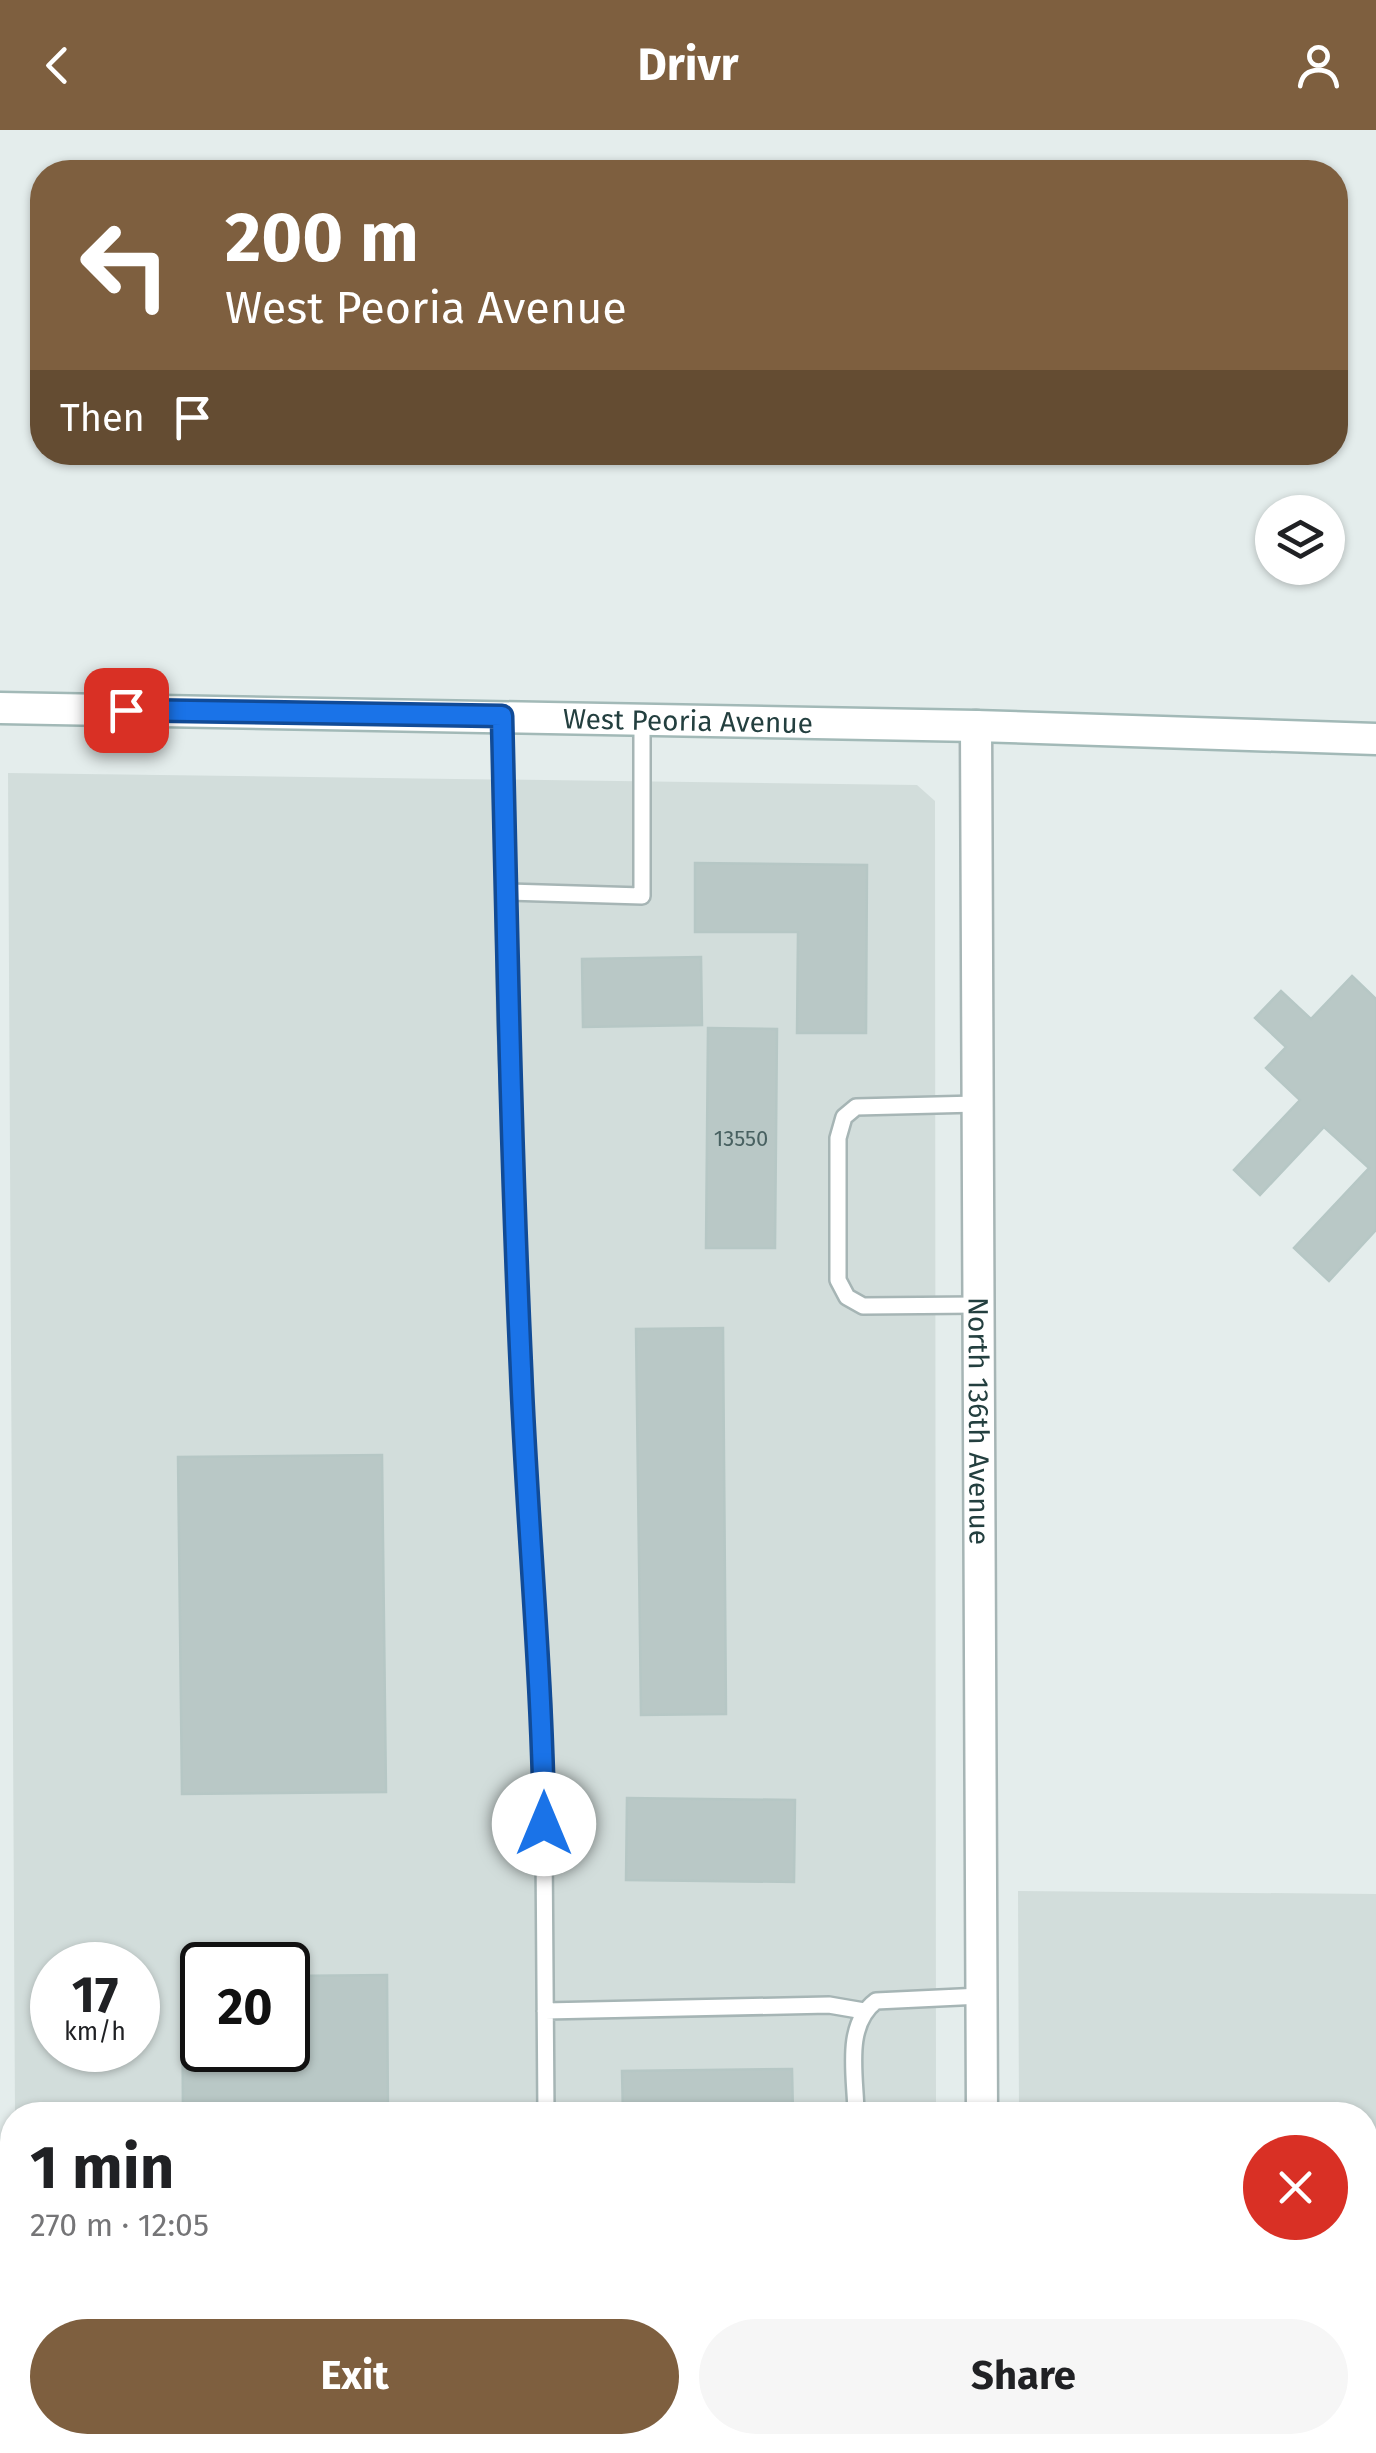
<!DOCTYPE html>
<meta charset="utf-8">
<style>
body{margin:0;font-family:"Fira Sans",sans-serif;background:#f6f6f6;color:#202124;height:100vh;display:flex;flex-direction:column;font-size:38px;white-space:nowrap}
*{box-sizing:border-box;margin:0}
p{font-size:32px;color:#757577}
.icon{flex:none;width:55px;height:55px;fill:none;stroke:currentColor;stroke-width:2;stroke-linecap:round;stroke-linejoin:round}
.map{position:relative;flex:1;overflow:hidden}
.side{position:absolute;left:0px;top:1972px;width:1378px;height:352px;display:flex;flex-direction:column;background:#fff;border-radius:40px 40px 0 0;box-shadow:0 2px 8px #0004}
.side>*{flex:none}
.banner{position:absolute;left:30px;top:30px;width:1318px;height:305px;border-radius:40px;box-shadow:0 2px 8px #0004;background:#7e5f3f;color:#fff;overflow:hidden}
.controls{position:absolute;left:1255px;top:365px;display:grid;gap:20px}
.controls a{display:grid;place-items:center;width:90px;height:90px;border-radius:50%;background:#fff;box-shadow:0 2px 8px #0004;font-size:50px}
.speed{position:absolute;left:30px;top:1812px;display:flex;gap:20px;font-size:50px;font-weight:700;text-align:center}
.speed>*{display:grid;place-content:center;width:130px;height:130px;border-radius:50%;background:#fff;box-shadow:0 2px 8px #0004;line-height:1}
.speed small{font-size:25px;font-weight:400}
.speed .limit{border:5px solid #111;border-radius:15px;background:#fff;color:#111}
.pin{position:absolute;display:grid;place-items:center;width:85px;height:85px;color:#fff;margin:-42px;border-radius:20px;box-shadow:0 5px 15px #0006}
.me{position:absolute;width:110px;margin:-55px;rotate:0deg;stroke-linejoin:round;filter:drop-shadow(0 0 8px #0008)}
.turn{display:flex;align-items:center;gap:35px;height:210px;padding:0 30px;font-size:45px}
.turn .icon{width:130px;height:130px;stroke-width:2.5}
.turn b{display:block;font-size:70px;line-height:85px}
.then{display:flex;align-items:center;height:95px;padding:0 30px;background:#0003;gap:20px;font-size:38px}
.round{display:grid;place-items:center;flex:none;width:105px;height:105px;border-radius:52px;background:#f6f6f6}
.headline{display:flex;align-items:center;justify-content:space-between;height:170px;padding:0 30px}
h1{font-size:60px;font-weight:700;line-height:75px}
.button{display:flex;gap:20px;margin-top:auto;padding:20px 30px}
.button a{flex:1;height:115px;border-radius:60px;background:#7e5f3f;color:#fff;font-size:40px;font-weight:700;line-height:115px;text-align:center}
.button a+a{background:#f6f6f6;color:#202124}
header{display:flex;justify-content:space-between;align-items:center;height:130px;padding:0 30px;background:#7e5f3f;color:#fff;font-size:45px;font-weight:700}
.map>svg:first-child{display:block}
.built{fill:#d2dddb;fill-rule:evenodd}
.building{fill:#b9c8c6;stroke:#b6c7c5;stroke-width:2.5}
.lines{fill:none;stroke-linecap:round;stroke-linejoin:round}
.service-casing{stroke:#a6b5b5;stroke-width:20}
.minor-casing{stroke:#a6b5b5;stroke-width:35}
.secondary-casing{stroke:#a2b9b7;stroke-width:35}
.service{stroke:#fff;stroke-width:15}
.minor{stroke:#fff;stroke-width:30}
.secondary{stroke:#fff;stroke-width:30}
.route-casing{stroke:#114b97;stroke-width:25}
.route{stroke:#1a73e8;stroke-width:18}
.labels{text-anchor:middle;stroke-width:8;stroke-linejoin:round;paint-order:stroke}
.number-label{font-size:22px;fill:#486161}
.street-label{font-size:28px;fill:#233f3f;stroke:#f5faf9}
</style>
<header><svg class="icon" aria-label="back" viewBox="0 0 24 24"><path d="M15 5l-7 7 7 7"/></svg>Drivr<svg class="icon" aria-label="person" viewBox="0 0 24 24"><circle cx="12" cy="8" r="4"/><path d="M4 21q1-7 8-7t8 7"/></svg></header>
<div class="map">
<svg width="1376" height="2323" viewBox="0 0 1376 2323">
<rect width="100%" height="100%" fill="#e4edec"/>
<path class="built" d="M8,643L917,655L935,671L936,1985H15ZM52,1835H138V1920H52ZM202,1835H288V1920H202Z
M1018,1761L1376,1764V2323H1022V2312H1365V1985H1019Z
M937,2312V2323H17V2313Z"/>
<path class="building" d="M695,733L867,735L866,903H797L798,802H695Z
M701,827L702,895L583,897L582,829Z
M1352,846L1376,869V1100L1329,1151L1294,1118L1369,1038L1324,997L1260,1065L1234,1040L1300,970L1266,938L1286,917L1255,888L1281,861L1311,889Z
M708,898L777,899L775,1118H706Z
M723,1198L726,1584L641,1585L636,1199Z
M382,1325L386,1662L182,1664L178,1327Z
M627,1668L795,1670L794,1752L626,1750Z
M387,1845L388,1985H183L182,1847H202V1920H288V1846Z
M792,1939L793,1985H623L622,1941Z
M1365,2098L1376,2099V2152H1365Z
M1367,2294H1376V2323H1367Z"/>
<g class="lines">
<defs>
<path id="service" d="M502,585L506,892L521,1243L543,1582L546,1985
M506,762L642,766V589
M977,974L856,977L844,987L838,1008V1150L847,1167L863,1176L978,1175
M545,1881L829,1875L864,1881
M856,1985C856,1948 843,1896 876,1871L981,1866
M1365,2063H1376
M556,2312V2323
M1146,2312V2323"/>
<g id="minor">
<path id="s1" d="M976,596L982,1985"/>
<path d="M984,2312V2323"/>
</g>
<g id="secondary">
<path id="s2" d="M0,578L976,596L1376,609"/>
</g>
</defs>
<use href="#service" class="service-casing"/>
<use href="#minor" class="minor-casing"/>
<use href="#secondary" class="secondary-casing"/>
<use href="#service" class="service"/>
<use href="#minor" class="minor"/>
<use href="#secondary" class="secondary"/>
</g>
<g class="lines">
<defs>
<path id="route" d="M126,580L502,586C507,803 511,1021 521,1239C527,1391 542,1542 544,1694"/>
</defs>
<use href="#route" class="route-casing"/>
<use href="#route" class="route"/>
</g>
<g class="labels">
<g class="number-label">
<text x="741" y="1016">13550</text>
</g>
<g class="street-label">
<text dy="10" stroke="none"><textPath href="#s2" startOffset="688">West Peoria Avenue</textPath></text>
<text dy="10" stroke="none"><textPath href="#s1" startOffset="695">North 136th Avenue</textPath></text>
</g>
</g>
</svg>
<div class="controls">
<a><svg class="icon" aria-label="layers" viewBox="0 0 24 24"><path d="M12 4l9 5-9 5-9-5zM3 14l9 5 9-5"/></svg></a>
</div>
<div class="speed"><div>17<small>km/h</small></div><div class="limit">20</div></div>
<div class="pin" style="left:126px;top:580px;background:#d93025"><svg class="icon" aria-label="arrive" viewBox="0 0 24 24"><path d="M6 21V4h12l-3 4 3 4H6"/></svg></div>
<svg class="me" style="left:544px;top:1694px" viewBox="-20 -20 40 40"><circle r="19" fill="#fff"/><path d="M0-13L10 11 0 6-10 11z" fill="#1a73e8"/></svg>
<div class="banner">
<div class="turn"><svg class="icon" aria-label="left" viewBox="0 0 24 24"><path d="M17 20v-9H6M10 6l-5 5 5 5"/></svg><div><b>200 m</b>West Peoria Avenue</div></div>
<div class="then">Then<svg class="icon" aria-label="arrive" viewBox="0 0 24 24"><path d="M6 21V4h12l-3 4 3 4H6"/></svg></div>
</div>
<section class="side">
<div class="headline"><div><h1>1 min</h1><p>270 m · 12:05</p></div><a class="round" style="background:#d93025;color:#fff"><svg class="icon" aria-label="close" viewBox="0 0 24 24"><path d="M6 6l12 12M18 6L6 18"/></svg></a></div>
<div class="button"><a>Exit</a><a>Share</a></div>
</section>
</div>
